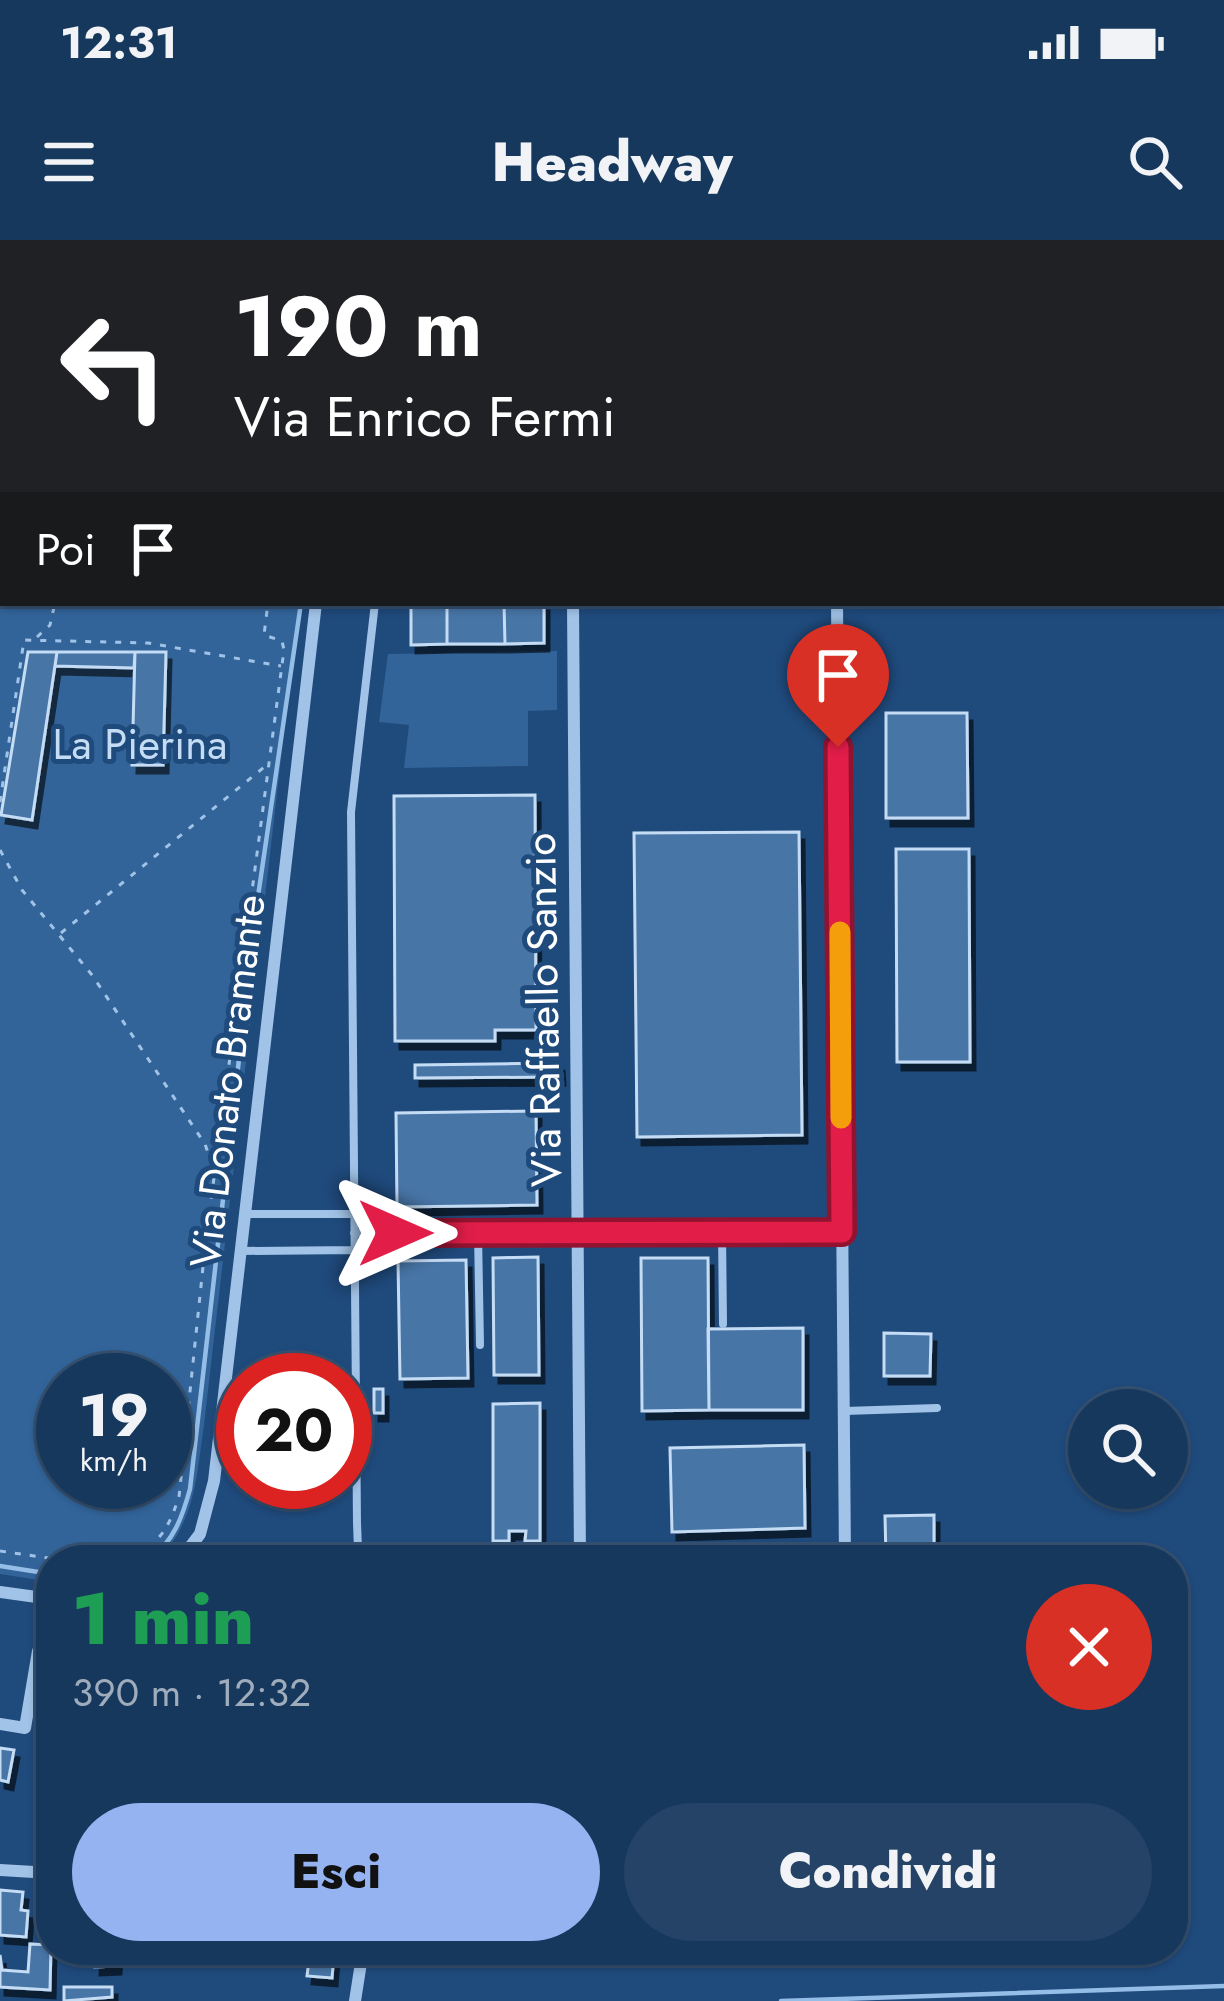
<!DOCTYPE html>
<html lang="it">
<meta charset="utf-8">
<style>
body{margin:0;font-family:Jost,sans-serif;background:#244366;color:#f1f3f6;height:100vh;display:flex;flex-direction:column;font-size:45px;white-space:nowrap}
*{box-sizing:border-box;margin:0}
p{font-size:39px;color:#9eacbc}
.icon{flex:none;width:66px;height:66px;fill:none;stroke:currentColor;stroke-width:2;stroke-linecap:round;stroke-linejoin:round}
.map{position:relative;flex:1;overflow:hidden}
.drawer{position:absolute;left:36px;top:1305px;width:1152px;height:420px;display:flex;flex-direction:column;background:#17385d;border-radius:48px;box-shadow:0 3px 9px #0004,0 0 0 3px #365272}
.drawer>*{flex:none}
.hud{position:absolute;left:0px;top:0px;width:1224px;height:366px;box-shadow:0 3px 9px #0004,0 0 0 3px #365272;background:#202124;color:#fff;overflow:hidden}
.controls{position:absolute;left:1068px;top:1149px;display:grid;gap:24px}
.controls a{display:grid;place-items:center;width:120px;height:120px;border-radius:50%;background:#17385d;box-shadow:0 3px 9px #0004,0 0 0 3px #365272;font-size:60px}
.speed{position:absolute;left:36px;top:1113px;display:flex;gap:24px;font-size:60px;font-weight:700;text-align:center}
.speed>*{display:grid;place-content:center;width:156px;height:156px;border-radius:50%;background:#17385d;box-shadow:0 3px 9px #0004,0 0 0 3px #365272;line-height:1}
.speed small{font-size:30px;font-weight:400}
.speed .limit{border:18px solid #d22;background:#fff;color:#111}
.pin{position:absolute;display:grid;place-items:center;width:102px;height:102px;color:#fff;margin:-123px -51px;border-radius:50% 50% 50% 0;rotate:-45deg;box-shadow:0 0 12px #0007}
.pin .icon{rotate:45deg}
.me{position:absolute;width:132px;margin:-66px;rotate:90deg;stroke-linejoin:round;filter:drop-shadow(0 0 9px #0008)}
.turn{display:flex;align-items:center;gap:42px;height:252px;padding:0 36px;font-size:54px}
.turn .icon{width:156px;height:156px;stroke-width:2.5}
.turn b{display:block;font-size:84px;line-height:102px}
.then{display:flex;align-items:center;height:114px;padding:0 36px;background:#0003;gap:24px;font-size:45px}
.round{display:grid;place-items:center;flex:none;width:126px;height:126px;border-radius:63px;background:#244366}
.summary{display:flex;align-items:center;justify-content:space-between;height:204px;padding:0 36px}
h1{font-size:72px;font-weight:800;line-height:90px;color:#1e9e55}
.action{display:flex;gap:24px;margin-top:auto;padding:24px 36px}
.action a{flex:1;height:138px;border-radius:72px;background:#95b2f1;color:#111;font-size:48px;font-weight:800;line-height:138px;text-align:center}
.action a+a{background:#244366;color:#f1f3f6}
.status{display:flex;justify-content:space-between;align-items:center;height:84px;padding:0 60px;background:#17385d;direction:ltr}
.status svg{height:33px;fill:currentColor}
header{display:flex;justify-content:space-between;align-items:center;height:156px;padding:0 36px;background:#17385d;font-size:54px;font-weight:800}
.map>svg:first-child{display:block}
.green{fill:#32649a;fill-rule:evenodd}
.lines{fill:none;stroke-linecap:round;stroke-linejoin:round}
.stream{stroke:#94bee8;stroke-width:4.5}
.building{fill:#4774a6;stroke:#c5dcf5;stroke-width:3;filter:url(#shadow)}
.path{stroke:#a1c3e7;stroke-width:3;stroke-dasharray:6 9;stroke-linecap:butt}
.service{stroke:#a1c3e7;stroke-width:8}
.minor{stroke:#a1c3e7;stroke-width:12}
.route-casing{stroke:#92132f;stroke-width:30}
.route{stroke:#e11d48;stroke-width:21}
.slow{stroke:#f59e0b;stroke-width:21}
.labels{text-anchor:middle;stroke-width:10;stroke-linejoin:round;paint-order:stroke}
.park-label{font-size:42px;fill:#c5dcf5;stroke:#1f4a7c}
.street-label{font-size:42px;fill:#fff;stroke:#1f4a7c}
</style>
<div class="status"><b>12:31</b><svg viewBox="0 0 49 12"><path d="M0 12V9h3v3zM5 12V6h3v6zM10 12V3h3v9zM15 12V0h3v12zM26 1h20v11H26zM47 4h2v5h-2z"/></svg></div>
<header><svg class="icon" aria-label="menu" viewBox="0 0 24 24"><path d="M4 6h16M4 12h16M4 18h16"/></svg>Headway<svg class="icon" aria-label="search" viewBox="0 0 24 24"><circle cx="10" cy="10" r="6"/><path d="M15 15l6 6"/></svg></header>
<div class="map">
<svg width="1224" height="1761" viewBox="0 0 1224 1761">
<defs>
<filter id="shadow"><feDropShadow dx="5" dy="8" stdDeviation="0" flood-color="#0009"/></filter>
</defs>
<rect width="100%" height="100%" fill="#1f4a7c"/>
<path class="green" d="M0,27L3,363H299L204,1185C196,1238 196,1280 158,1320H51V1342L0,1334ZM63,1140H165V1242H63Z
M557,411V470L528,471V526L404,528L409,485L379,482L388,414Z"/>
<g class="lines">
<path class="stream" d="M0,21H3
M1221,26H1224
M150,1320C174,1300 182,1278 190,1249L256,670L301,363
M0,1326L51,1334
M781,1761L1224,1746"/>
</g>
<path class="building" d="M411,363H447V404L411,405Z
M447,363H504L505,404H447Z
M504,363H544V403L505,404Z
M28,412H57L32,580L1,575Z
M57,412H135L134,428L55,426Z
M135,412H166L163,525H132Z
M886,473H967L968,578H886Z
M535,555L536,790H495V801H395L394,556Z
M799,592L802,895L637,897L634,593Z
M896,609H969L970,822H897Z
M559,823L560,837L415,838V825Z
M536,871L537,965L397,967L396,873Z
M538,1017L539,1135H494L493,1018Z
M641,1018H708L709,1170L642,1171Z
M466,1020L468,1138L400,1139L398,1021Z
M803,1088V1170H709L708,1089Z
M884,1093L931,1094L930,1136H884Z
M374,1149H383V1173H374Z
M540,1163V1301H525L526,1291H509V1301H493V1164Z
M804,1205L805,1288L672,1292L670,1208Z
M934,1275V1318H886L885,1276Z
M1033,1308H1055V1320H1034Z
M0,1508L14,1510L8,1542L0,1540Z
M0,1650L23,1652L21,1670L28,1671L26,1697L0,1695Z
M30,1704L51,1705L50,1750L0,1747V1715L2,1730L28,1732Z
M96,1710H117L116,1726L95,1727Z
M310,1712L334,1714L332,1738L307,1736Z
M64,1747H112V1757L64,1761Z"/>
<g class="lines">
<path class="path" d="M131,0L200,3
M0,150H3
M0,306H3
M37,397L50,385L55,363
M0,562L24,400L148,403L281,426
M0,610L22,650L92,735L205,904L214,931
M61,693L268,524
M1124,1304V1320
M0,1311L62,1320
M121,1320C158,1305 166,1295 179,1257L206,998L284,410L282,401L264,395L268,363
M36,1501L38,1619"/>
<path class="service" d="M360,0L385,3
M403,0L405,3
M446,3V0
M488,3V0
M244,974H354
M722,992L723,1084
M354,993L842,991
M478,993L480,1105
M241,1011L354,1010
M845,1171L937,1168
M362,1317L358,1309L357,1283L351,572L375,363"/>
<path class="minor" d="M0,3L3,4
M357,3L359,0
M573,363L580,1320
M837,363L845,1320
M362,1317L369,1320
M180,1320L200,1294L214,1241L316,363
M643,1320L845,1319
M0,1352L51,1359
M0,1484L25,1488L38,1411
M0,1630L51,1633
M355,1761L363,1710"/>
</g>
<g class="lines">
<defs>
<path id="route" d="M395,993L842,992L838,507"/>
</defs>
<use href="#route" class="route-casing"/>
<use href="#route" class="route"/>
<path class="slow" d="M840,692L841,878"/>
</g>
<g class="labels">
<g class="park-label">
<text x="140" y="519">La Pierina</text>
</g>
<g class="street-label">
<text transform="translate(543 770) rotate(-91)" y="15">Via Raffaello Sanzio</text>
<text transform="translate(227 841) rotate(-83)" y="15">Via Donato Bramante</text>
</g>
</g>
</svg>
<div class="controls">
<a><svg class="icon" aria-label="search" viewBox="0 0 24 24"><circle cx="10" cy="10" r="6"/><path d="M15 15l6 6"/></svg></a>
</div>
<div class="speed"><div>19<small>km/h</small></div><div class="limit">20</div></div>
<div class="pin" style="left:838px;top:507px;background:#d93025"><svg class="icon" aria-label="arrive" viewBox="0 0 24 24"><path d="M6 21V4h12l-3 4 3 4H6"/></svg></div>
<svg class="me" style="left:395px;top:993px" viewBox="-20 -20 40 40"><path d="M0-17L14 15 0 8-14 15z" fill="#e11d48" stroke="#fff" stroke-width="4"/></svg>
<div class="hud">
<div class="turn"><svg class="icon" aria-label="left" viewBox="0 0 24 24"><path d="M17 20v-9H6M10 6l-5 5 5 5"/></svg><div><b>190 m</b>Via Enrico Fermi</div></div>
<div class="then">Poi<svg class="icon" aria-label="arrive" viewBox="0 0 24 24"><path d="M6 21V4h12l-3 4 3 4H6"/></svg></div>
</div>
<section class="drawer">
<div class="summary"><div><h1>1 min</h1><p>390 m · 12:32</p></div><a class="round" style="background:#d93025;color:#fff"><svg class="icon" aria-label="close" viewBox="0 0 24 24"><path d="M6 6l12 12M18 6L6 18"/></svg></a></div>
<div class="action"><a>Esci</a><a>Condividi</a></div>
</section>
</div>
